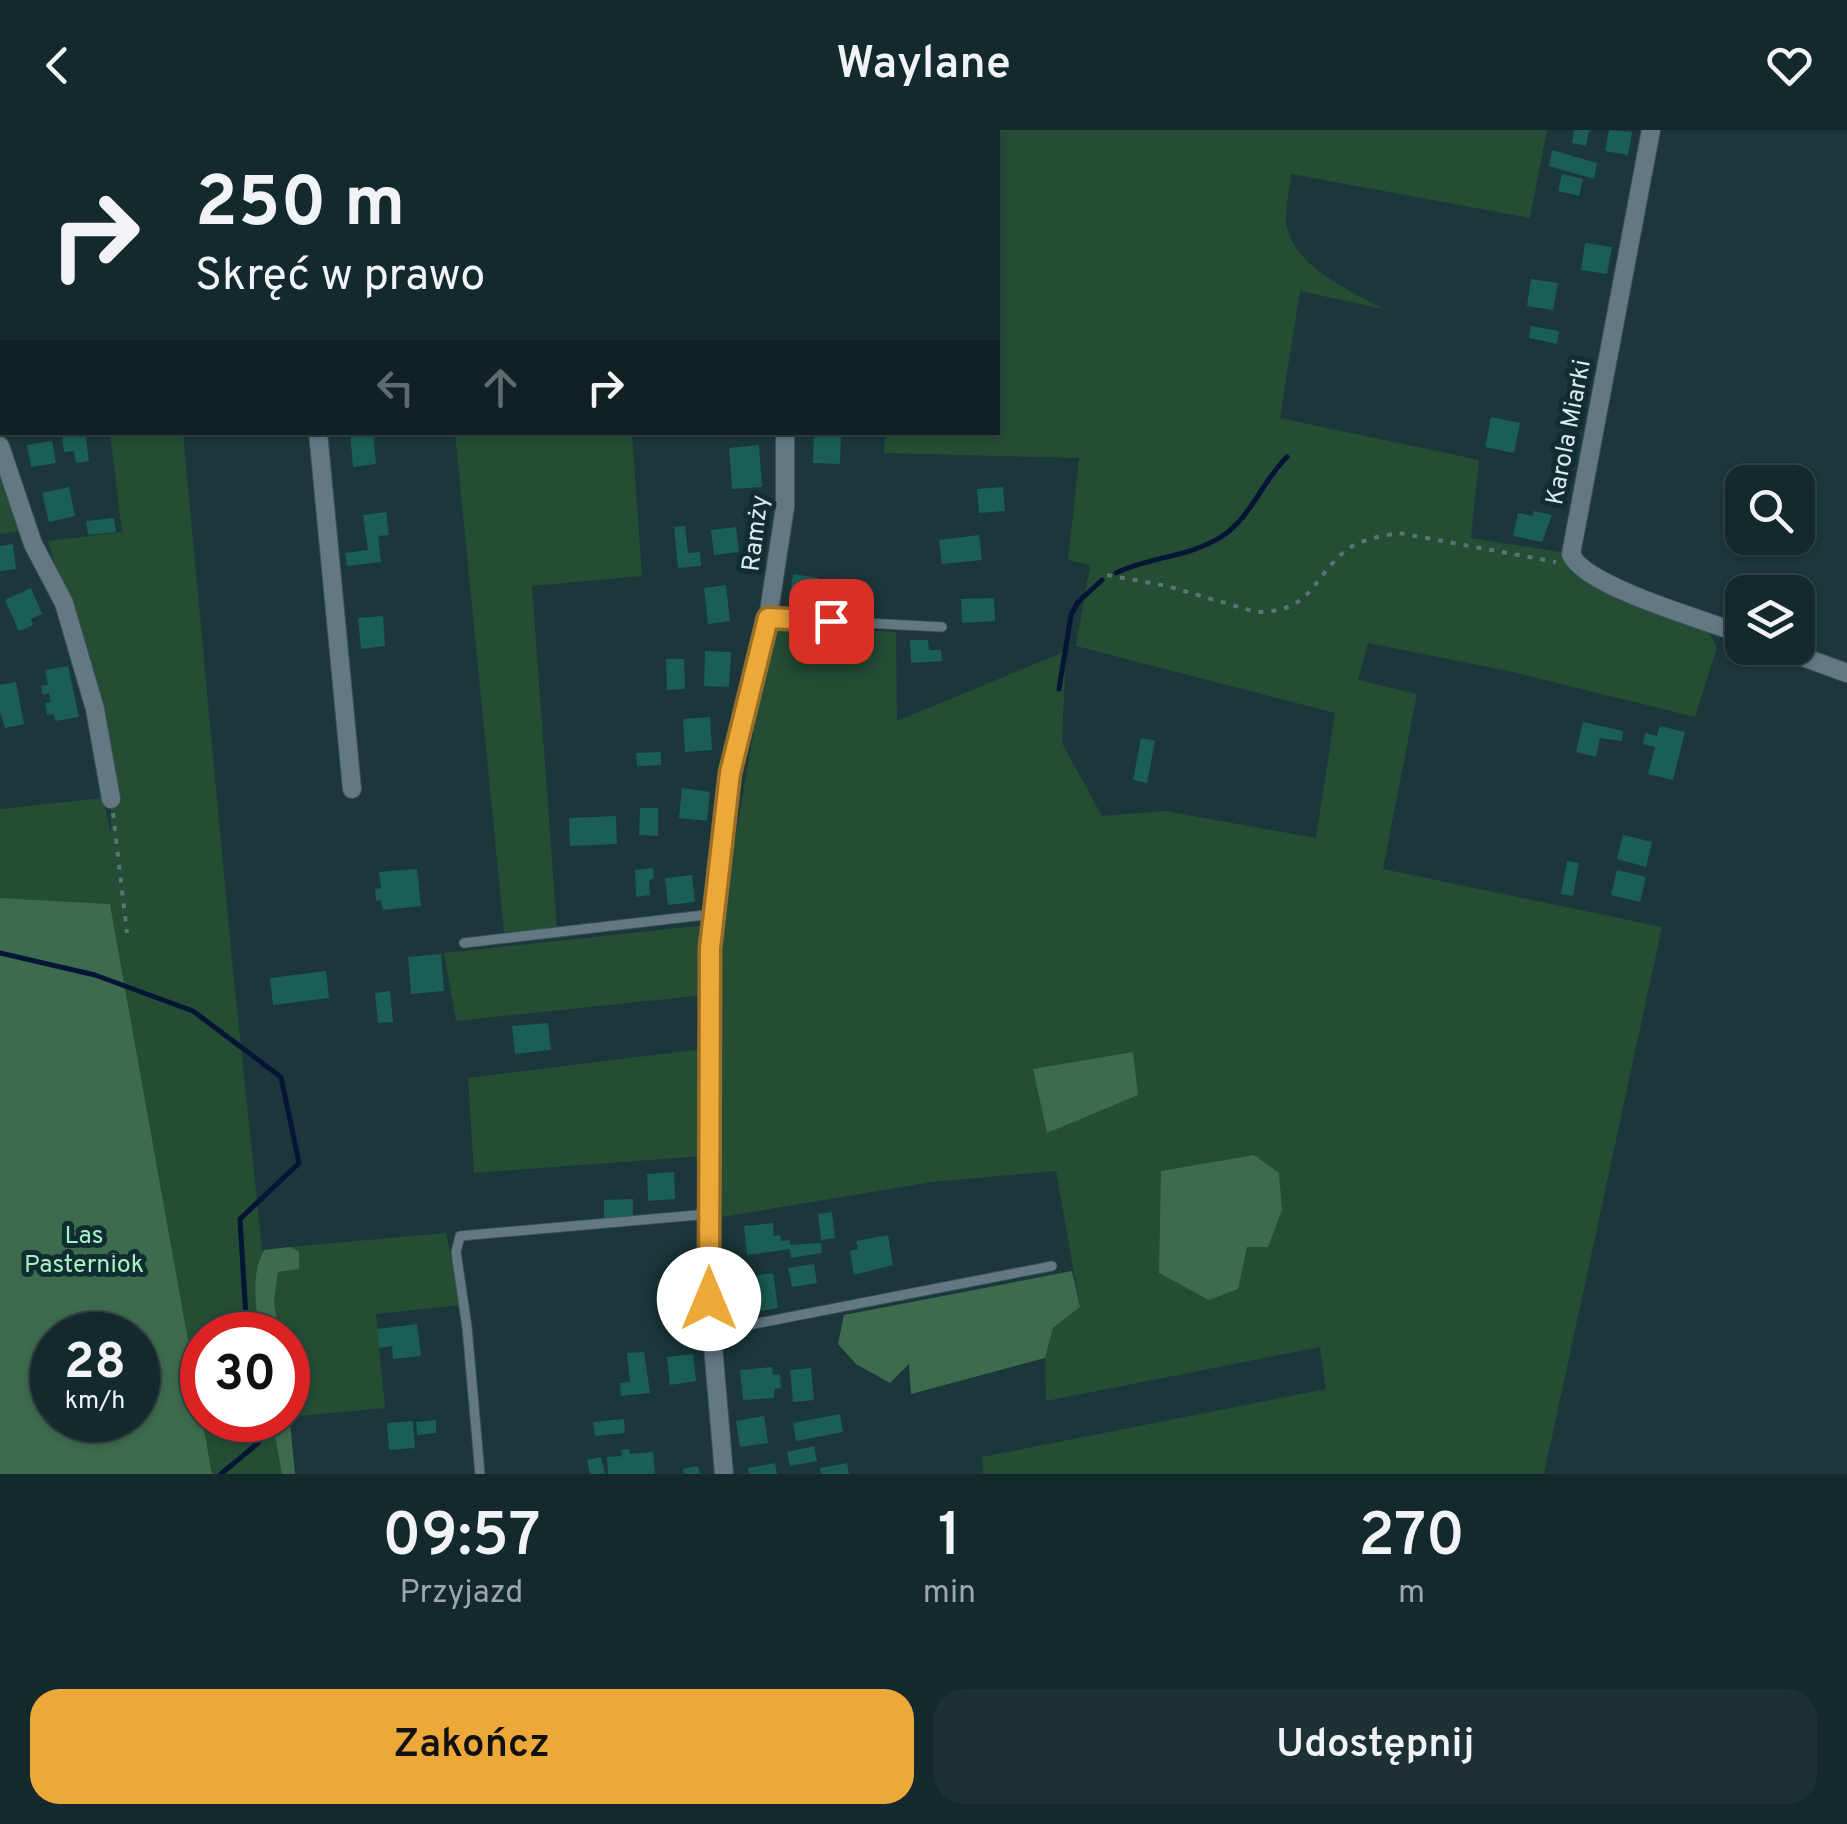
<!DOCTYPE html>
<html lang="pl">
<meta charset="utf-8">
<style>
body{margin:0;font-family:Overpass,sans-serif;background:#1d3134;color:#f1f3f6;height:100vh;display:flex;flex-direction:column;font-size:38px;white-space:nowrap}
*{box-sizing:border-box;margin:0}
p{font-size:32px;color:#9da6a9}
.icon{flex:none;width:55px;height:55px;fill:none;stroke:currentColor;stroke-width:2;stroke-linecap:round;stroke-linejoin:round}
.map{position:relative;height:1344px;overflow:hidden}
.panel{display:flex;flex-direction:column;background:#14292c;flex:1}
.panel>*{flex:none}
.banner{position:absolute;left:0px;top:0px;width:1000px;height:305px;box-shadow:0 2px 8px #0004,0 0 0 2px #334548;background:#14292c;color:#f1f3f6;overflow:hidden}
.buttons{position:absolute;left:1725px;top:335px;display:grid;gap:20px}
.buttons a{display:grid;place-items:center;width:90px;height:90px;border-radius:20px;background:#14292c;box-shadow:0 2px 8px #0004,0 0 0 2px #334548;font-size:50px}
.speed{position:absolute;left:30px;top:1182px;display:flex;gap:20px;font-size:50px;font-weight:700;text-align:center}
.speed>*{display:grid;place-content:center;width:130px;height:130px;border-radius:50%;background:#14292c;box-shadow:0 2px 8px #0004,0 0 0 2px #334548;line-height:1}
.speed small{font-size:25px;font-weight:400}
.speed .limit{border:15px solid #d22;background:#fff;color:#111}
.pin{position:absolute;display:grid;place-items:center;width:85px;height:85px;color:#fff;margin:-42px;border-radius:20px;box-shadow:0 5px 15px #0006}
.me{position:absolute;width:110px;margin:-55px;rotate:0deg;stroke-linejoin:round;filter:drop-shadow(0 0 8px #0008)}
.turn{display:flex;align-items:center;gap:35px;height:210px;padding:0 30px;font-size:45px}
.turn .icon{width:130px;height:130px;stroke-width:2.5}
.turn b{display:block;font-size:70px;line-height:85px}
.lanes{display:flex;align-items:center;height:95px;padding:0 30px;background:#0003;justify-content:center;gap:50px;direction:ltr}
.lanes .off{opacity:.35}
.eta{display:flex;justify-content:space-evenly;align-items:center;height:170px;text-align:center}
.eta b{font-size:60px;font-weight:600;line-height:70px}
.button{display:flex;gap:20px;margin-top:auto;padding:20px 30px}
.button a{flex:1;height:115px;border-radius:30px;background:#eca93a;color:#111;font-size:40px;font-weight:600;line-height:115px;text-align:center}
.button a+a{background:#1d3134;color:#f1f3f6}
header{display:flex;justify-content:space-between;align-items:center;height:130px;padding:0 30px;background:#14292c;font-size:45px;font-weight:600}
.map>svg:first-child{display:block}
.green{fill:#244d34;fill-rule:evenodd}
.forest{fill:#3d6b4e;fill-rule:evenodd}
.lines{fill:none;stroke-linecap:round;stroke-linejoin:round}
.stream{stroke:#051536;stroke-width:5}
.building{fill:#1a5e55}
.service-casing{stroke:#3a5457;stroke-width:11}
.minor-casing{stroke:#3a5457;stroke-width:20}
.path{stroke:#5b7376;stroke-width:4;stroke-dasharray:5 8;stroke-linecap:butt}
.service{stroke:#647884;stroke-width:9}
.minor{stroke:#647884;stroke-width:18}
.route-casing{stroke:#996e26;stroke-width:25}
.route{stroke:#eca93a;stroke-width:18}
.labels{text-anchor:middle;stroke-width:10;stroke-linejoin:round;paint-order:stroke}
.street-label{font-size:25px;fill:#daeaec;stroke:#112d31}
.park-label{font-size:25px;fill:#a8f1c1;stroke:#112d31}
</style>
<header><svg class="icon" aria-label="back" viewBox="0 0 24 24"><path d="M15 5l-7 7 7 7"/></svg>Waylane<svg class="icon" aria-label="heart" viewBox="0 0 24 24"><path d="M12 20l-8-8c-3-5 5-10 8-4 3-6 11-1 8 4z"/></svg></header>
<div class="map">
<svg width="1847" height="1344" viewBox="0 0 1847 1344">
<rect width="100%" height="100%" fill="#1b373b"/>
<path class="green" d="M884,0H1547L1530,88L1291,44C1290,59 1285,77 1286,92C1292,137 1349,159 1383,179L1300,161L1280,288L1479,330L1471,408L1566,423L1567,437L1609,460L1708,500L1717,517L1695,587L1513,542L1368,513L1358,550L1417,564L1383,739L1662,797L1544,1344H983L982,1327L1326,1259L1320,1217L1046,1271L1045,1228L1053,1198L1080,1177L1056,1041L932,1052L722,1087L716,927V820L772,495L896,502L897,591L1066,521L1062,613L1102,686L1165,681L1316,708L1335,583L1076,516L1090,435L1068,430L1079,328L884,323L885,303L998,302V2ZM1132,923L1047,1003L1034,939Z
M110,303H183L232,831L271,1205H202V1290H280L286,1344H212L110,774L0,768V679L103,668L111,705L112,634L48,411L122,402Z
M455,303H632L642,446L532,456L557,799L504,802Z
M0,341L22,401L0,404Z
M706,795L705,865L456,891L444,823Z
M703,919V1026L474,1043L468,948Z
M446,1103L461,1175L376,1184L385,1278L289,1287L288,1205H279L274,1171L278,1142L299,1138V1122L289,1117Z"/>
<path class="forest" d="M0,768L110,774L212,1344H0ZM138,1205V1290H52V1205Z
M1133,922L1138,965L1047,1003L1033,939Z
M1254,1025L1279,1043L1282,1080L1268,1117H1247L1238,1159L1209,1170L1159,1143L1161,1041Z
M289,1117L299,1121V1139L278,1142L274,1171L279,1205H260C256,1177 250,1146 264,1120Z
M1072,1141L1080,1177L1053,1198L1045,1228L911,1264L909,1234L890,1253L856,1234L838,1214L844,1185Z
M288,1272L295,1344H282L272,1290H288Z"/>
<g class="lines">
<path class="stream" d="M1116,443C1149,427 1189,427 1221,407C1251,388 1262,351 1287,327
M1059,559L1071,485L1078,472L1102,450
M0,823L95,845L193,881L281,947L299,1033L240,1089L247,1205
M221,1344L258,1313L255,1290"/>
</g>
<path class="building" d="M1574,0H1589L1586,16L1572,13Z
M1609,0L1632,2L1628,25L1605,21Z
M1552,20L1597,33L1594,49L1549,36Z
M1562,44L1583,49L1579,66L1558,61Z
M1585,113L1612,117L1607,144L1581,140Z
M1531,149L1558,153L1553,180L1527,176Z
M1531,196L1559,201L1557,214L1529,208Z
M1491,287L1520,293L1514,323L1485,317Z
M350,302H373L376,334L353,337Z
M85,303L89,331L76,333L74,321L64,322L62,306Z
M814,303L841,304L840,334L813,333Z
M52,311L56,333L31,337L27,315Z
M759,315L762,357L732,359L729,318Z
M69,357L75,386L49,392L42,363Z
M1003,357L1005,381L979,383L977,359Z
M1534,381L1552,385L1542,412L1513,406L1518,383L1533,386Z
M386,382L389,405L378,406L381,432L347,436L345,423L368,420L363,385Z
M114,388L116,402L88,405L86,391Z
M685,396L688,423L700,422L701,436L678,438L674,397Z
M736,397L739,422L714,425L711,400Z
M979,405L982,430L942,434L939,410Z
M13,414L16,439L0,441V416Z
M793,444L818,448L814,476L789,472Z
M726,455L730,491L708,494L704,458Z
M31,458L42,484L31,489L33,495L19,501L5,470Z
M994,468L995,491L962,493L961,469Z
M383,486L385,516L361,519L358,488Z
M910,510H928L929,520H941L942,531L911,533Z
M705,521L731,522L729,557L704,556Z
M666,529H684L685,559L667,560Z
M68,536L79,587L55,591L54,584L47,585L45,573L51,572L50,568L49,563L43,565L41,556L48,555L45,540Z
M16,552L24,594L5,598L0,582V555Z
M710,587L712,620L685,622L683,589Z
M1583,592L1623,601L1622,611L1600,608L1596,627L1576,622Z
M1660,596L1685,602L1673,650L1648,644L1655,617L1643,614L1645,603L1657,606Z
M1141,608L1155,611L1147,653L1133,650Z
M661,622V635L637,636L636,623Z
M682,658L710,662L707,691L679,688Z
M640,678H658V706L639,705Z
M616,686L617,714L570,716L569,688Z
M1623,705L1652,712L1646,737L1617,729Z
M1567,731L1579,733L1573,766L1561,764Z
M653,738L654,748L649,751L650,765L636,767L635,740Z
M417,739L421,776L383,780L381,770L376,771L375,759L381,758L379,742Z
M1617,740L1646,747L1640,772L1611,765Z
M692,745L695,772L668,775L665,748Z
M441,824L444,861L411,864L408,827Z
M326,841L329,868L273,875L270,848Z
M390,861L393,892L378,893L375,863Z
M548,893L551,920L515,924L512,896Z
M674,1042L675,1069L648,1071L647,1044Z
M633,1069V1087L604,1088V1070Z
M832,1082L835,1108L821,1110L818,1084Z
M773,1093L774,1106L780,1105L781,1111L790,1110V1115L821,1113L822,1123L791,1128L790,1119L747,1125L744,1096Z
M888,1105L893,1135L854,1145L850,1121L858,1119L856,1111Z
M814,1134L817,1153L792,1157L788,1138Z
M773,1143L778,1178L743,1184L738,1148Z
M417,1194L421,1226L393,1229L392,1216L379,1218L377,1199Z
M644,1222L650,1263L621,1266L620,1253L630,1252L627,1223Z
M693,1224L696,1251L670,1255L667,1227Z
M772,1237L773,1245L780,1244L781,1258L774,1259V1268L743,1270L740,1240Z
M811,1238L814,1270L793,1272L790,1240Z
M840,1284L843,1302L796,1311L793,1293Z
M764,1286L768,1313L740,1317L736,1291Z
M624,1289L625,1303L595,1306L593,1292Z
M436,1290V1303L417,1305L416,1292Z
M413,1291L415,1318L389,1320L387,1293Z
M814,1316L817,1331L790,1336L787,1322Z
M629,1319L630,1324L653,1322L655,1344H608L607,1327L622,1326L621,1320Z
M601,1327L605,1344H590L587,1330Z
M775,1333L777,1344H749L748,1338Z
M847,1333L849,1344H821L820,1338Z
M698,1336L700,1344H684L683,1339Z"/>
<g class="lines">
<defs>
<path id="service" d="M324,0L325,2
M768,488L942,497
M464,813L713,784
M712,1202L1052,1136
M480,1344L467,1197L456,1122L460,1106L709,1084"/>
<path id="minor" d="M775,0L776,2
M1651,0L1571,424C1583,456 1707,491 1742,504
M318,302L352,659
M0,316L33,414L64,473L95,579L111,669
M1778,518L1847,543
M724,1344L709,1169V818L730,643L768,488L785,377V302"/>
</defs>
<use href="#service" class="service-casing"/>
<use href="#minor" class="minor-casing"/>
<path class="path" d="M1107,445L1167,456L1256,482C1312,482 1310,451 1345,421C1359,410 1381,406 1399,403L1556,432
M113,683L127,803"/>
<use href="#service" class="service"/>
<use href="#minor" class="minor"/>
</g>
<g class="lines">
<defs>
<path id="route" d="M709,1169L710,818L730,643L768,488L831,491"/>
</defs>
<use href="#route" class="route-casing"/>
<use href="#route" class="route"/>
</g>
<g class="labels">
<g class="street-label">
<text transform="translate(1567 302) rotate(-79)" y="9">Karola Miarki</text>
<text transform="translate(754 403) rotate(-83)" y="9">Ramży</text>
</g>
<g class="park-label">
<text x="84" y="1113">Las<tspan x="84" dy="29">Pasterniok</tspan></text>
</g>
</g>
</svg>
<div class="buttons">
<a><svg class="icon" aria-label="search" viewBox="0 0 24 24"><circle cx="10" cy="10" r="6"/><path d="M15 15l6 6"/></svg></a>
<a><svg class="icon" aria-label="layers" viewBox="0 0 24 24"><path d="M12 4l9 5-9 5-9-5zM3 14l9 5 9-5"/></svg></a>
</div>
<div class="speed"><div>28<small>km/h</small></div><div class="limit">30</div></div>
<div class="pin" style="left:831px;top:491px;background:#d93025"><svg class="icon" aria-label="arrive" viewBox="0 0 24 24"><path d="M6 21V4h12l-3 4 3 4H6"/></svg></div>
<svg class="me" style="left:709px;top:1169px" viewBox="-20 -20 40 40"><circle r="19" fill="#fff"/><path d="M0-13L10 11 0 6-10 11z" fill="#eca93a"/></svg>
<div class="banner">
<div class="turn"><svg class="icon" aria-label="right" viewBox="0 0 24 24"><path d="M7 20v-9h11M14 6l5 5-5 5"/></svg><div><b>250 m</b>Skręć w prawo</div></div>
<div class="lanes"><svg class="icon off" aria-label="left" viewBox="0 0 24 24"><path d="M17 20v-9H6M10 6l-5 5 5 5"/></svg><svg class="icon off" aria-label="ahead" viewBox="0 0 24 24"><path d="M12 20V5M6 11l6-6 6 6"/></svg><svg class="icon" aria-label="right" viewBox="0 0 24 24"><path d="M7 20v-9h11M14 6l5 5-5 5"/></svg></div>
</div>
</div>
<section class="panel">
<div class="eta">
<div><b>09:57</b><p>Przyjazd</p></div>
<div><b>1</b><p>min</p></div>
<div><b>270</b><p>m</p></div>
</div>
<div class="button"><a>Zakończ</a><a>Udostępnij</a></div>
</section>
